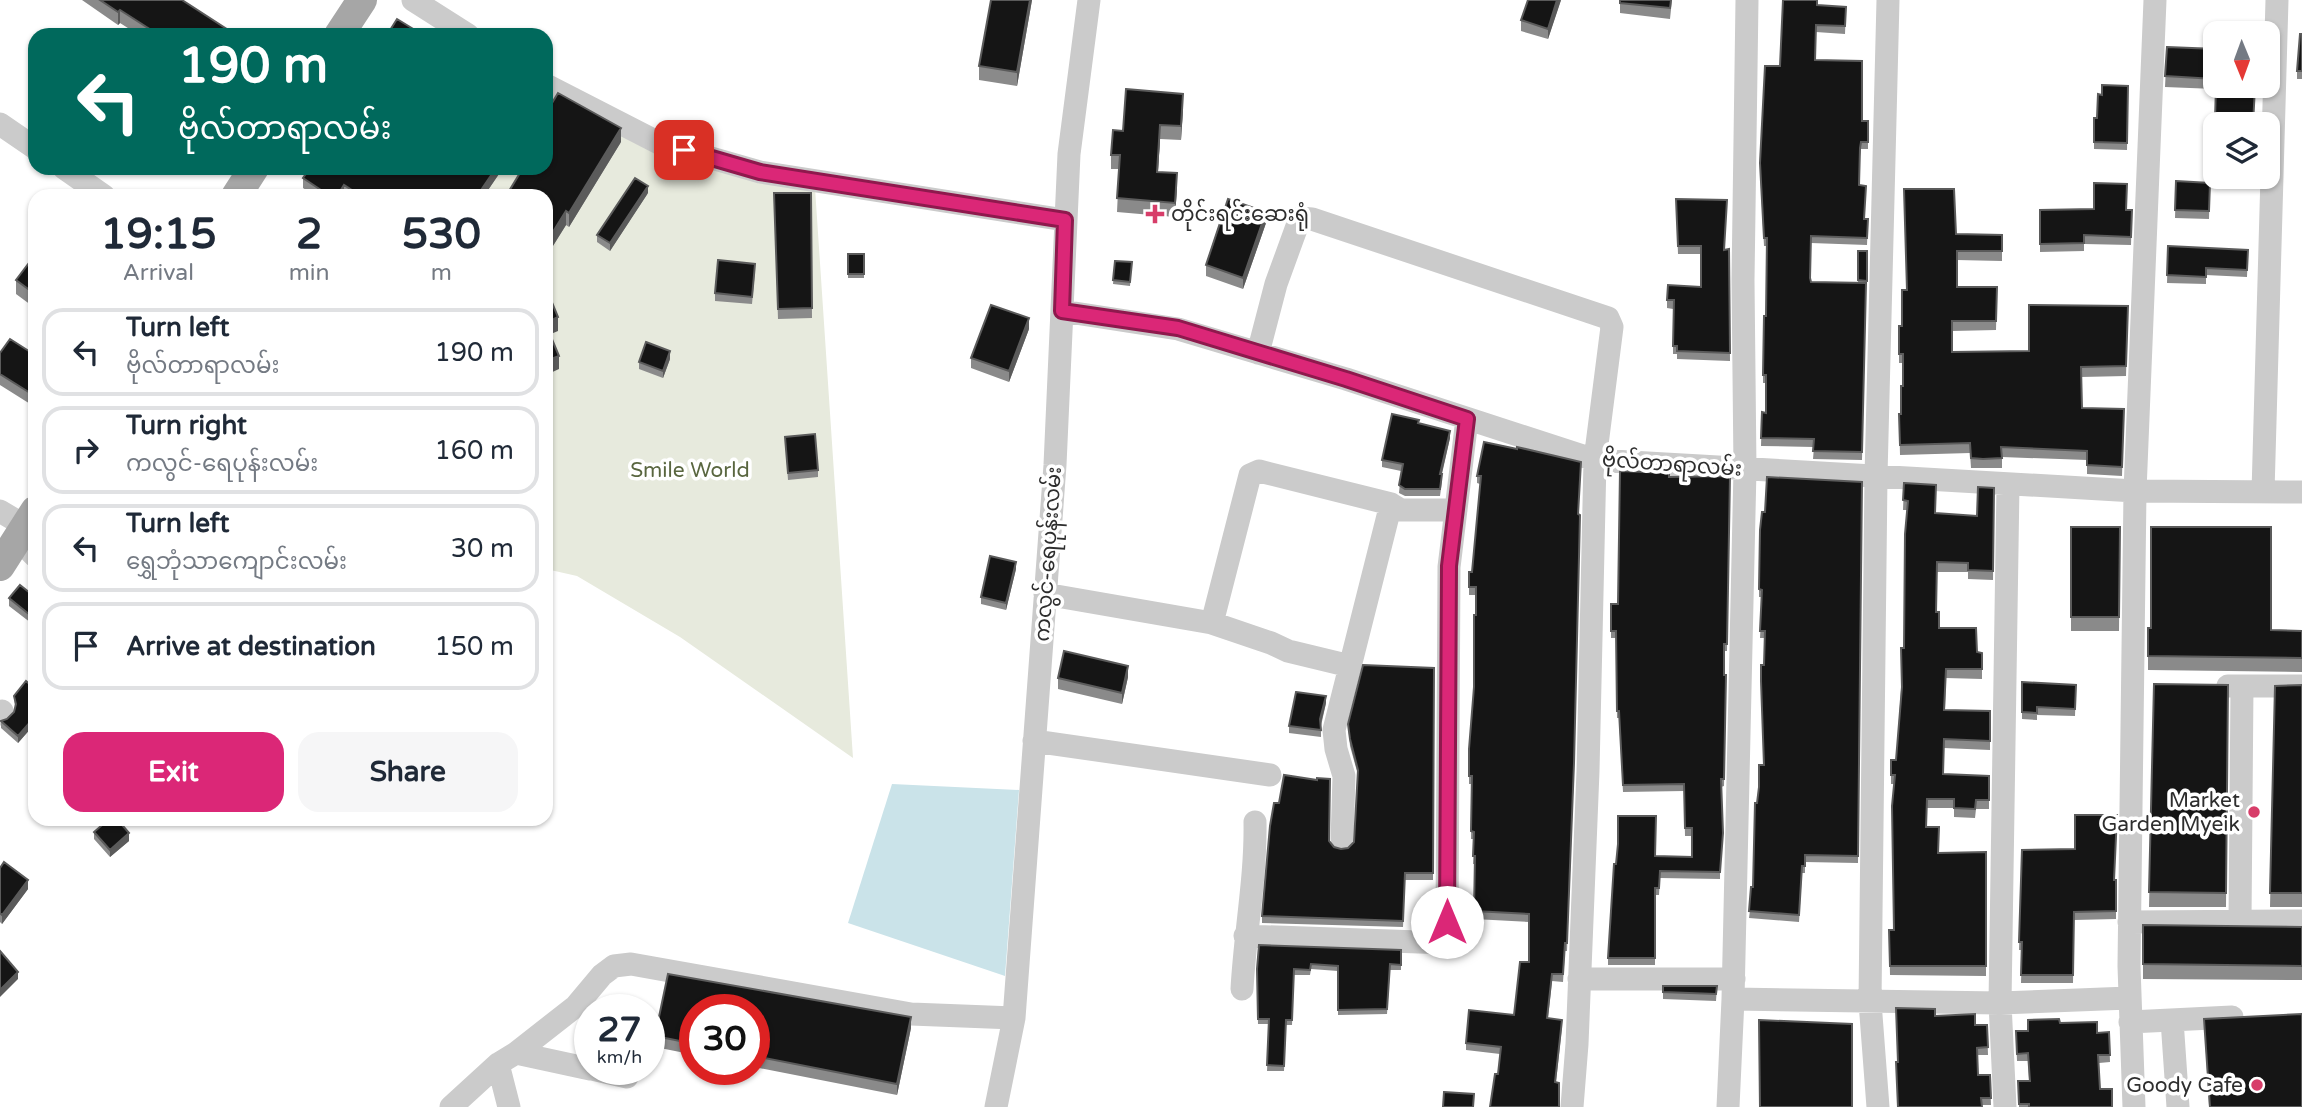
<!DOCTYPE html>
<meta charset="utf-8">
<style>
body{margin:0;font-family:"Varela Round","Noto Sans Myanmar",sans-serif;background:#f6f6f7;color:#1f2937;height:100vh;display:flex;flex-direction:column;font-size:26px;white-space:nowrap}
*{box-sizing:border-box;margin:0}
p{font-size:23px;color:#747a83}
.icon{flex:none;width:38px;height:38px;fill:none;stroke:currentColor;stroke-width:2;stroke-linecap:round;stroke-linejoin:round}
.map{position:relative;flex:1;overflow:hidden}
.details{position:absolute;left:28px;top:189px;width:525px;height:637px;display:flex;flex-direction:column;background:#fff;border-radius:21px;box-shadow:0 2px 5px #0004}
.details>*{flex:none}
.guide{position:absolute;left:28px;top:28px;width:525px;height:147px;border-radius:21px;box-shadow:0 2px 5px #0004;background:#00695c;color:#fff;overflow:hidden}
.needle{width:46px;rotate:179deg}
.controls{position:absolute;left:2203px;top:21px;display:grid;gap:14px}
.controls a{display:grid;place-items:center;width:77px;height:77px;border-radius:14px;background:#fff;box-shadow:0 2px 5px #0004;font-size:35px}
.speed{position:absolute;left:574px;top:994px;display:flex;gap:14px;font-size:35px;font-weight:700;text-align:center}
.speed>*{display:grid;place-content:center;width:91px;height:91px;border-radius:50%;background:#fff;box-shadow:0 2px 5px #0004;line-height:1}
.speed small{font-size:18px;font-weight:400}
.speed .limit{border:10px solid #d22;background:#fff;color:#111}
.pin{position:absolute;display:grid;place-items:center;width:60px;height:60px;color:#fff;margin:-30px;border-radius:14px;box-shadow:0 4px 10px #0006}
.me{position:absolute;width:77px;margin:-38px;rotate:0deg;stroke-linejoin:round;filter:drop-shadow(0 0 5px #0008)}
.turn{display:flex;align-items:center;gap:24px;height:147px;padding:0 35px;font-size:32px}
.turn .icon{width:91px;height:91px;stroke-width:2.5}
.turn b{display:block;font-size:49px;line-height:60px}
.eta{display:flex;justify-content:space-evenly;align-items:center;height:119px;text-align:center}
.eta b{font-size:42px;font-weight:700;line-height:49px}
.button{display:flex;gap:14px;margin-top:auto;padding:14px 35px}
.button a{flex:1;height:80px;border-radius:21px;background:#db2777;color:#fff;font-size:28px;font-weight:700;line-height:80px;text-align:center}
.button a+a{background:#f6f6f7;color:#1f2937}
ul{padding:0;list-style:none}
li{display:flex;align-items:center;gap:21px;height:88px;margin:0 14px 10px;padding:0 21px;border:4px solid #e0e1e3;border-radius:21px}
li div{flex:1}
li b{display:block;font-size:26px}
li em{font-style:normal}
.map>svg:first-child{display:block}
.green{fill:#e7eadd}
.water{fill:#cae3e9}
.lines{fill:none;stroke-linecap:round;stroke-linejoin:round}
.minor{stroke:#cbcbcb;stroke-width:23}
.major{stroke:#a6a6a6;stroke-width:30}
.wall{fill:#8a8a8a}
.shaded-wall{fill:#5b5b5b}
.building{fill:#151515;stroke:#5b5b5b;stroke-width:2}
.route-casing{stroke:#8e194d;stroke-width:18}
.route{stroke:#db2777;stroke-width:12}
.poi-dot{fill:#d73d69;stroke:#fff;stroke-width:2.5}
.labels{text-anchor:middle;stroke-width:7;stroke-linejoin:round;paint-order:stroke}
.poi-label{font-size:21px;fill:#2e2e2e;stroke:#fff;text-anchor:end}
.street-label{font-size:21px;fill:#2e2e2e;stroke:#fff}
.park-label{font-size:21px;fill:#59663f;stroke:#fff}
</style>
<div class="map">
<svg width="2302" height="1107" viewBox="0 0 2302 1107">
<rect width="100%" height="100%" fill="#fff"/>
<path class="green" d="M546,94L683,152L815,188L853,758L680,637L577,576L546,569V196H476L496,168H546Z"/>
<path class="water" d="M892,784L1019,790L1005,976L848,923Z"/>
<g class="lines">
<path class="minor" d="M413,0L468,35
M546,85L659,143L760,172L1065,220
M0,124L35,148
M64,168L104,196
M1062,311L1178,329L1346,379L1595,460L2135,491L2302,492
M1258,353L1276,284L1300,218L1312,219L1608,318L1612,327L1595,460L1588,771L1577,1044L1572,1107
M2263,492L2277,0
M0,511L25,526
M18,539L35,556
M1045,594L1212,623L1271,643L1288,651L1350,666
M1212,623L1250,475L1259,471L1391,504L1401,510H1456
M2228,686H2302
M0,714L2,711
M1034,741L1270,775
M1342,842L1344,776L1336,749L1334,730L1391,504
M2240,921L2242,686
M2129,922L2302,921
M1245,936L1447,943L1450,935L1447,922L1449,567L1467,419
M1579,979H1734
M1242,989C1245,933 1256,877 1255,822
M1733,999L2000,1003L2129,998
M2172,1020L2178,1107
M2130,1022L2232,1017
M516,1053L590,1069
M498,1064L509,1107
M592,1069L627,1077
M451,1107L498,1064L516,1053L576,1006L602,975L614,966L631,964L911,1014L1014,1018
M996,1107L1014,1018L1055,465L1069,154L1089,0
M1728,1107L1733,999L1745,469L1743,280L1747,0
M1878,1107L1870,1002L1876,476L1888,0
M2005,1107L2000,1003L2008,484
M2134,1107L2129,966L2135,491L2155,0"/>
<path class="major" d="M339,35L362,0
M236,196L254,168
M0,566L35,511"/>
</g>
<path class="wall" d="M82,0H182L236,35H139L120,23L118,25Z
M991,0H1032L1017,86L979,80V66Z
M1561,0L1548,39L1521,31V20Z
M1620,0H1672L1670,19L1620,13Z
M1818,5L1846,7L1845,34L1816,32L1815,60L1862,121H1868V149H1861L1860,156L1859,185L1865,219H1868L1867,245L1811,243V282L1858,283V251H1867L1862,460L1813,459L1814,447L1761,446L1762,412L1766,413V383H1763V375L1766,316L1767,246H1764L1760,170L1780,66Z
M2302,34V79H2297V71Z
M2167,47L2216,49L2215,89L2165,87Z
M2128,86L2127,150L2094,149V118H2097L2102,95Z
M1183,108L1181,140L1160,139L1158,172L1177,187L1175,217L1117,212L1119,169H1111V155Z
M2212,118L2216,124V175H2212Z
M621,142L569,227L566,225L546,257V196Z
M310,168H503L484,196H315L303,188V178Z
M2240,177H2258V189H2239Z
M2176,181L2210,183L2209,219L2175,218Z
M648,193L610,251L597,242V235Z
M774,193H811L812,318L778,319Z
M1676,199L1725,250L1729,249L1730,361L1677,359V354H1673V309L1667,308V300L1701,287V254H1678Z
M2040,210H2132L2131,245L2084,244V251L2040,252Z
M1266,223L1243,289L1206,276V265Z
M1956,234L2002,235V261L1957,260V287H1997L1996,330L1952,331V352L2029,351L2128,306L2126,376L2081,377L2082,408L2124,409L2122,476L2087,474V460L2002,457V468H1971L1970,453L1900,455L1899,414H1901L1903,386V363H1899V326H1902L1906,290Z
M2168,246L2248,250L2247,277L2206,275V284L2167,283Z
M848,254H864V278H848Z
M35,255V308L16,294V280Z
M1115,261L1132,262L1130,286L1113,284Z
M755,271L752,304L715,301V293Z
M1029,329L1009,382L971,368V358Z
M0,353L35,355V407L0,385Z
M670,359L663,378L639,369V362Z
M1419,423L1450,438L1442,474V481L1440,496H1405L1399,493L1401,471L1382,467V460Z
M785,437L818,470V477L788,480Z
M1484,442L1578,515L1574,771L1567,951H1565L1563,982L1552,981L1548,1018L1562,1027L1556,1082L1498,1074L1500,1054L1466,1050V1043L1514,1015L1529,962V922L1474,919L1475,864H1473L1474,839H1471L1472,784H1469V749L1474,687L1476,615V595H1469V572H1472L1480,484L1477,483V476Z
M1730,476L1727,651H1724V675L1726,682L1724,786L1721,787L1720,879L1660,878L1659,895H1655V965H1608V958L1655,856L1692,857V836H1685L1684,791L1623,792L1619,718H1617L1616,638H1611V611L1618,604L1669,477Z
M1862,482L1858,863L1805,862V873H1802L1799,922L1749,918L1753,887L1757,803L1764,765L1765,638H1760L1762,597H1759V589L1765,512Z
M1904,483L1936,513L1977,516L1994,488L1993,580L1968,579V572H1937L1936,612L1939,628L1977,652L1982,653V679L1946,678L1945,710L1990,711V750L1944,748L1943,774L1989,776V809H1976L1975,818L1954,817V808H1927L1926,827L1938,853L1986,852V976L1890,975L1889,930H1894V784H1891V775L1896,760L1904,648L1907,510H1903Z
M2071,527H2120L2119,631H2071Z
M1016,569L1006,610L981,604V597Z
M35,597V626L9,606V598Z
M2148,628L2302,631V672L2148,670Z
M1434,668L1433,880H1405L1403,927L1262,923V916L1329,841L1334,847L1341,849L1348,848L1354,842L1358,775L1350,746L1348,724Z
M1128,677L1122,704L1058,689V678Z
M2022,682L2076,685L2075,716L2037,715V720L2022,719Z
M2154,684L2228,685L2226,907H2149Z
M2302,685V907H2270L2275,686Z
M35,689V730L32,727L18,743L1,728V721L7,719L14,712L15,708L14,696Z
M1326,703L1321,726V737L1289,733V726Z
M94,832L129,841L110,857L94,839Z
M2022,850L2116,880V919L2074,920L2073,983H2021L2022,950H2019Z
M0,868L28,889L2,924L0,922Z
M2143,925L2302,927V980L2143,979Z
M1401,950V970H1390L1387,1014L1338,1015V971L1311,969L1310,975H1294L1292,1025H1286L1284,1071H1267L1269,1024H1258L1257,969Z
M668,974L911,1017V1028L897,1095L754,1067V1010H695V1055L655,1047V1036Z
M1663,986H1717L1716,1001L1663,999Z
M1935,1016L1975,1025H1987L1988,1055H1977L1978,1075H1990L1991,1105H1982L1898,1062Z
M2204,1019L2302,1107H2209Z
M2060,1023L2097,1033L2109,1032L2110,1062L2099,1063L2100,1089L2112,1107H2019L2018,1081H2029L2028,1061H2017L2016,1038L2028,1031Z"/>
<path class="shaded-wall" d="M1030,0H1032L1017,86V72Z
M1557,0H1561L1548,39V29Z
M120,10V23L118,25V12Z
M1183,94V108L1181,140V126Z
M1160,125V139L1157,186V172Z
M621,128V142L569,227V213Z
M496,168H503L484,196H477Z
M1177,173V187L1175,217V203Z
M344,185V196H337Z
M648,186V193L610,251V243Z
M566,211V225L546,257V243Z
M1266,212V223L1243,289V278Z
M558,317V331L546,336V323Z
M1029,318V329L1009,382V371Z
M670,351V359L663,378V371Z
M559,356V369L546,375V361Z
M1450,431V438L1440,481V474Z
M1016,562V569L1006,610V603Z
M1128,666V677L1122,704V693Z
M1326,696V703L1320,727V719Z
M32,720V727L18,743V736Z
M129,833V841L110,857V850Z
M28,880V889L2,924V915Z
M18,972V979L0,997V990Z
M911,1017V1028L897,1095V1084Z"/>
<path class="building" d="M100,0H182L236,35H159L120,10L118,12Z
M991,0H1030L1017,72L979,66Z
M1528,0H1557L1548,29L1521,20Z
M1620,0H1671L1670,8L1620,3Z
M1783,0H1817V5L1846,7L1845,26L1816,25L1815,60L1862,61V121H1868V142H1861L1860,148L1859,185L1866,186L1864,219H1868L1867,238L1811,236L1810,278L1811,282L1866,283L1862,452L1813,451L1814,439L1761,438L1762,412L1766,413V375H1763L1764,316H1766L1767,238H1764L1760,163L1765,66H1780Z
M397,19L423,35H387Z
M2300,34H2302V71H2297Z
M2167,47L2216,49L2215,79L2165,76Z
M2102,85L2128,86L2127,143L2094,142V118H2097L2098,94L2102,95Z
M2216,86L2255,87L2253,124H2216V168H2212V118L2215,119Z
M1126,89L1183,94L1181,126L1160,125L1157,172L1177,173L1175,203L1117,198L1120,155H1111L1113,130L1123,131Z
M558,93L621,128L569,213L566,211L546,243V196H506L523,168H546V99L552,103Z
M310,168H496L477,196H361L344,185L337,196H330L303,178Z
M2240,177H2258V182H2239Z
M635,178L648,186L610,243L597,235Z
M2176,181L2210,183L2209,211L2175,210Z
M2094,183L2127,184L2126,210H2132L2131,237L2084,235V243L2040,244V210L2094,209Z
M1904,189H1954L1956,234L2002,235V251H1957V287H1997L1996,321H1952V352L2029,351V305L2128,306L2126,366L2081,367L2082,408L2124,409L2122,467L2087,465V451L2001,447L2002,458L1983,459L1971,458L1970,443L1900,445L1899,414H1901V386H1903V354H1899V326H1902V290H1907Z
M774,193H811L812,308L778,309Z
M1228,199L1266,212L1243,278L1206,265Z
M1676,199L1727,200L1724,250L1729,249L1730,353L1677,351V346H1673L1674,300H1667L1668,285L1701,287V246H1678Z
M2168,246L2248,250L2247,270L2206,268V277L2167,275Z
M1858,251H1867V281L1858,280Z
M848,254H864V274H848Z
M35,255V294L16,280Z
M718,260L755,264L752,297L715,293Z
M1115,261L1132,262L1130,282L1113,280Z
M546,288L558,317L546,323Z
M991,305L1029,318L1009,371L971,358Z
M546,325L559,356L546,361Z
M10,339L35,355V396L0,374V353Z
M646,342L670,351L663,371L639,362Z
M1392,414L1419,420L1418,423L1450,431L1440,474H1442L1440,489H1405L1399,485L1403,464L1382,460Z
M815,434L818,470L788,473L785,437Z
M1484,442L1517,449V447L1581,462L1578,514L1580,515L1574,763L1567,943H1565L1563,974H1552L1547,1018L1562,1020L1555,1082L1559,1083V1107H1490L1495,1074H1498L1501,1047L1466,1043L1469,1010L1514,1015L1520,962H1529V914L1474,911L1475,856H1473L1474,832L1471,831L1472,776H1469V749L1474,687V615H1476V587H1469V572H1472L1481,476H1477Z
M1620,471L1669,473V477L1730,476L1727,644H1724V675H1726L1724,779H1721L1723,833L1720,872L1660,871L1659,888H1655V958H1608L1614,864H1616L1618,844V816H1656L1655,856L1692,857V828H1685L1684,784L1623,785L1619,711H1617L1616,631H1611V604H1618Z
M1767,477L1862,482L1858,856L1805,855V866H1802L1799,915L1749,911L1751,887H1753L1755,803H1757L1759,787V765H1764L1761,681V665H1764L1765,631H1760L1762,590L1759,589L1760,530L1762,512H1765Z
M1904,483L1936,485L1935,513L1977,516L1978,487L1994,488L1993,571L1968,570V563L1937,562L1936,612H1939V628H1976L1977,652L1982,653V669H1946L1944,710L1990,711V741L1944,739L1943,774L1989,776V800H1976L1975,809L1954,808V799H1927L1926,827H1939L1938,853L1986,852V966H1890L1889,930H1894L1892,806L1895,775H1891V760H1896L1902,687L1901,648H1904L1905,534L1908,501L1903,500Z
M2071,527H2120L2119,617H2071Z
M2151,527H2271V630L2302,631V658L2148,656V628H2151Z
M990,556L1016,562L1006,603L981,597Z
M20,585L35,597V619L9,598Z
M1064,651L1128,666L1122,693L1058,678Z
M1363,665L1434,668L1433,873H1405L1403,921L1262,916L1270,826L1274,803H1279L1284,775L1317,780V778L1330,779L1329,841L1334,847L1341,849L1348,848L1354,842L1358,770L1350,739L1348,724Z
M26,681L35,689V723L32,720L18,736L1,721L7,719L14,712L16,704L14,696Z
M2022,682L2076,685L2075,709L2037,707V713L2022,712Z
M2154,684L2228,685L2226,893L2149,892Z
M2302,685V893H2270L2275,686Z
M1296,692L1326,696L1320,719L1321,730L1289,726Z
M2075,815H2117L2114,880H2116V911L2074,912L2073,975H2021L2022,942H2019L2022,850L2075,849Z
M109,819H117L129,833L110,850L94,832Z
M4,862L28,880L2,915L0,913V868Z
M2143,925L2302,927V966L2143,964Z
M1259,945L1401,950V965L1390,964L1387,1009L1338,1010V966L1311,964L1310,970L1294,969L1292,1020H1286L1284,1066L1267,1065L1269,1019H1258L1257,969Z
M0,951L18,972L0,990Z
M668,974L911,1017L897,1084L754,1056V1010H695V1044L655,1036Z
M1663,986H1717L1716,994L1663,992Z
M1896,1008L1935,1009V1016L1975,1014V1025H1987L1988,1047L1977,1048L1978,1075H1990L1991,1098H1981L1982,1107H1898L1896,1062H1898Z
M2302,1014V1107H2210L2204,1019Z
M2059,1019L2060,1023L2097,1022V1033L2109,1032L2110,1055H2098L2100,1089H2112V1107H2029V1104H2019L2018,1081H2030L2028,1053L2017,1054L2016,1031H2028V1020Z
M1759,1020L1852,1024V1107H1760Z
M1444,1092L1474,1094L1473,1107H1443Z"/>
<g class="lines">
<defs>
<path id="route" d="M684,150L760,172L1065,220L1062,311L1178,328L1346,379L1467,419L1449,566L1447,922"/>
</defs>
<use href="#route" class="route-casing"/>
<use href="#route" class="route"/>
</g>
<g class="poi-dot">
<path d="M1151.5 203.5h7v7h7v7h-7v7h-7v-7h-7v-7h7z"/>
<circle cx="2254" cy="812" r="7"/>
<circle cx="2257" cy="1085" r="7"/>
</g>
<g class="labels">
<g class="poi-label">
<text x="1171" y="221" text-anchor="start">တိုင်းရင်းဆေးရုံ</text>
<text x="2240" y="807">Market<tspan x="2240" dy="24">Garden Myeik</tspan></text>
<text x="2243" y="1092">Goody Cafe</text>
</g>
<g class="street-label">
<text transform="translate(1672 464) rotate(4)" y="7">ဗိုလ်တာရာလမ်း</text>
<text transform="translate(1048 554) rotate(-86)" y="7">ကလွင်-ရေပုန်းလမ်း</text>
</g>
<g class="park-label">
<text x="690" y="477">Smile World</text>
</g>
</g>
</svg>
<div class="controls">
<a><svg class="needle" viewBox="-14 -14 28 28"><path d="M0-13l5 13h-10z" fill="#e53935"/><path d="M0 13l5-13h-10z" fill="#747a83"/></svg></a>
<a><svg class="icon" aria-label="layers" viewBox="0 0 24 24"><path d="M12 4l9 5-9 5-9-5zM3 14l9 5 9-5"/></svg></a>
</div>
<div class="speed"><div>27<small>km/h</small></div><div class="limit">30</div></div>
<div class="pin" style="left:684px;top:150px;background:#d93025"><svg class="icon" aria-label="arrive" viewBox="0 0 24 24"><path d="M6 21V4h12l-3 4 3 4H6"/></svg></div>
<svg class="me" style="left:1447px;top:922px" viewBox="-20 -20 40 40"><circle r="19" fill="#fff"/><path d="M0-13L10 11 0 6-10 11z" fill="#db2777"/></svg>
<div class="guide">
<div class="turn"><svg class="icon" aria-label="left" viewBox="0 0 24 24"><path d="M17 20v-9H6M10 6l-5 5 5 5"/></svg><div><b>190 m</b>ဗိုလ်တာရာလမ်း</div></div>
</div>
<section class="details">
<div class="eta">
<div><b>19:15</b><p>Arrival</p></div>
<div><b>2</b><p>min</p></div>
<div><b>530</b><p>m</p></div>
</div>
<ul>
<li><svg class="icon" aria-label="left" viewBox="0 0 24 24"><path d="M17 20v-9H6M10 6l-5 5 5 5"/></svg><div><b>Turn left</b><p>ဗိုလ်တာရာလမ်း</p></div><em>190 m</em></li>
<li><svg class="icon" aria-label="right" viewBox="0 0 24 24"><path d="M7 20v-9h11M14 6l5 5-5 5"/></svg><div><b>Turn right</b><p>ကလွင်-ရေပုန်းလမ်း</p></div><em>160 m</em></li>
<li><svg class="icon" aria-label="left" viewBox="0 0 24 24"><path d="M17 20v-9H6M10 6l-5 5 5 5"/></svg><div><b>Turn left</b><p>ရွှေဘုံသာကျောင်းလမ်း</p></div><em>30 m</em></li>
<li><svg class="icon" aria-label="arrive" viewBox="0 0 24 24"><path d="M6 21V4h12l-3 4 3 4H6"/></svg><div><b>Arrive at destination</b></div><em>150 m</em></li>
</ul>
<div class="button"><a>Exit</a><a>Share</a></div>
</section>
</div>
